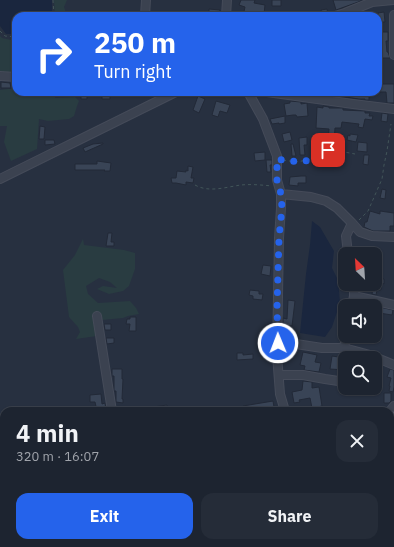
<!DOCTYPE html>
<meta charset="utf-8">
<style>
body{margin:0;font-family:"IBM Plex Sans",sans-serif;background:#252c38;color:#f1f3f6;height:100vh;display:flex;flex-direction:column;font-size:15px;white-space:nowrap}
*{box-sizing:border-box;margin:0}
p{font-size:13px;color:#a0a4ab}
.icon{flex:none;width:22px;height:22px;fill:none;stroke:currentColor;stroke-width:2;stroke-linecap:round;stroke-linejoin:round}
.map{position:relative;flex:1;overflow:hidden}
.sheet{position:absolute;left:0px;top:407px;width:394px;height:140px;display:flex;flex-direction:column;background:#1d2430;border-radius:12px 12px 0 0;box-shadow:0 1px 3px #0004,0 0 0 1px #3b414c}
.sheet>*{flex:none}
.guide{position:absolute;left:12px;top:12px;width:370px;height:84px;border-radius:12px;box-shadow:0 1px 3px #0004,0 0 0 1px #3b414c;background:#2563eb;color:#fff;overflow:hidden}
.needle{width:26px;rotate:335deg}
.tools{position:absolute;left:338px;top:247px;display:grid;gap:8px}
.tools a{display:grid;place-items:center;width:44px;height:44px;border-radius:8px;background:#1d2430;box-shadow:0 1px 3px #0004,0 0 0 1px #3b414c;font-size:20px}
.pin{position:absolute;display:grid;place-items:center;width:34px;height:34px;color:#fff;margin:-17px;border-radius:8px;box-shadow:0 2px 6px #0006}
.me{position:absolute;width:44px;margin:-22px;rotate:359deg;stroke-linejoin:round;filter:drop-shadow(0 0 3px #0008)}
.turn{display:flex;align-items:center;gap:14px;height:84px;padding:0 16px;font-size:18px}
.turn .icon{width:52px;height:52px;stroke-width:2.5}
.turn b{display:block;font-size:28px;line-height:34px}
.round{display:grid;place-items:center;flex:none;width:42px;height:42px;border-radius:12px;background:#252c38}
.overview{display:flex;align-items:center;justify-content:space-between;height:68px;padding:0 16px}
h1{font-size:24px;font-weight:800;line-height:30px}
.button{display:flex;gap:8px;margin-top:auto;padding:8px 16px}
.button a{flex:1;height:46px;border-radius:12px;background:#2563eb;color:#fff;font-size:16px;font-weight:800;line-height:46px;text-align:center}
.button a+a{background:#252c38;color:#f1f3f6}
.map>svg:first-child{display:block}
.green{fill:#293c41}
.water{fill:#1a263e}
.building{fill:#394456;stroke:#222937}
.lines{fill:none;stroke-linecap:round;stroke-linejoin:round}
.minor-casing{stroke:#454b59;stroke-width:10}
.major-casing{stroke:#454b59;stroke-width:12}
.path{stroke:#425559;stroke-width:1;stroke-dasharray:3 3;stroke-linecap:butt}
.minor{stroke:#3b4250;stroke-width:8}
.major{stroke:#596170;stroke-width:10}
.route{stroke:#2563eb;stroke-width:7;stroke-dasharray:0 12.6}
</style>
<div class="map">
<svg width="394" height="547" viewBox="0 0 394 547">
<rect width="100%" height="100%" fill="#273040"/>
<path class="green" d="M54,0H67L64,7L67,16H55Z
M0,36L2,38L16,41V88L9,74L0,73Z
M16,88V92H56L55,98L75,97L79,101L77,106L74,116L69,119L48,121L39,119L37,149L11,161L4,142L7,126H0V90Z
M83,239L84,245L124,250L135,253V269L129,286L123,291L109,294L97,289L103,286L117,288L110,282L99,278L86,286L88,294L98,303L130,301L136,308L139,314L128,316L123,318L102,320L100,315L97,336L76,339L80,332L78,327L69,317L63,270L75,255Z
M83,543H223V547H83Z"/>
<path class="water" d="M0,0H52V16H16V34H6L0,26Z
M312,221L320,227L334,251L332,268L338,280L340,303L332,327L325,337L300,333L306,274L310,245Z"/>
<path class="building" d="M241,0H255L254,3L265,5L264,14L258,13L257,16H243L245,7L239,5Z
M272,0H281V6H272Z
M333,0H361V1L336,10Z
M209,9L220,10L219,16H209Z
M327,9L328,15L322,16L321,10Z
M384,12L385,22H378V13Z
M378,32H388V41H386L387,52H388L390,58H380L381,41H378Z
M1,82L10,83L11,88H1Z
M380,84H394V103H387L386,92H380Z
M81,92H87V99H81Z
M102,92H110V99H102Z
M319,92H371V96L369,97V100H365V99H359L339,96L319,94Z
M198,96L205,99L199,113L193,110Z
M216,101L230,105L227,113L220,111L218,117L212,115Z
M290,101L301,102V104L307,103L308,116L297,117L296,115H293L286,116L284,104L290,103Z
M323,106L329,107V108H343V110L365,111V113H370L369,116H373L372,120L365,119L363,128L358,127L359,124L342,122L341,128H335L334,142L328,141L329,129L316,128L317,107L323,108Z
M382,113L388,114L387,122L381,121Z
M285,116V123L279,124V123L272,124L270,119Z
M40,126L45,127L44,139H39Z
M290,132L292,140L284,142L282,134Z
M350,134L358,135L356,142L347,140L348,135L350,136Z
M307,137V145H304L305,155H300L299,138Z
M45,140H54L55,144L45,145Z
M358,142L367,143V152L357,151Z
M103,143V144L85,152L83,148L93,144Z
M291,144H293L296,156H292Z
M265,152V160L255,161L254,153Z
M364,155H369L368,165L363,164Z
M266,160H272V165H270L271,172H267Z
M97,161L111,163L110,171H104L105,170H75V164H97Z
M188,166L193,167L191,178H194L193,183L186,182V185L176,183H172L171,178H176L177,171L186,172V170L188,171Z
M301,176H306V183H298V186L289,185L290,177Z
M382,189L386,190L385,199L380,198Z
M370,211L380,214V211L394,213V226H390V231H373L364,227L365,222H367Z
M108,233H112L111,242H114V246H106Z
M263,265L271,266L270,276L261,274Z
M375,278L384,279V284L382,283L381,290H377L376,295L372,294L373,288L366,287V284H375Z
M250,290L259,291V294H263L262,300L253,299V296L249,295Z
M288,300L295,301L292,326L283,325V318L287,319Z
M375,306L393,310L392,315L379,313L377,323H375Z
M130,317H136V331H129L130,324H126L127,319H130Z
M104,324H111V330H105Z
M364,336H370L369,342L363,341Z
M106,338H114V343L107,344Z
M303,352L317,355L315,362L321,363L319,372L304,370L305,366L300,365Z
M237,353H243V355L253,354V359L237,360Z
M332,356L345,358V370L330,369Z
M112,369H122V379H123L122,399H123V403L116,402V391H114V376H112Z
M390,369L394,370V387L393,392L389,391L390,386H389L391,378L387,377Z
M303,381L312,382V388L319,387L322,406L312,408L310,398L299,400L300,402L294,403L292,392L302,390Z
M384,393H391V401L389,403H384Z
M101,394L102,404L105,403L106,411H97L95,402H90V395Z
M273,401L274,407L259,409L260,411H244L243,406Z
M167,405V411H154L153,407Z
M390,467H394V487H390Z
M36,543H64L65,547H37Z"/>
<g class="lines">
<defs>
<path id="minor" d="M394,15V55
M145,16L146,0
M226,16L227,0
M335,16L345,13L372,2L393,0
M0,76L16,77
M248,92L263,119L277,156V180L281,194V208L279,238L277,355L280,394L285,411
M267,92L353,104L394,109
M0,179L176,92
M281,194L311,197L326,201L337,208L352,223L360,232L372,236L394,237
M348,254L346,236L352,223
M354,296L394,305
M352,306L354,296V284
M97,316L112,411
M278,343L296,344L322,348H344L370,355L394,365
M344,348L346,336
M279,375H303L325,379L345,382
M390,411L394,406
M256,547L258,543
M298,547L299,543"/>
<path id="major" d="M390,416L394,417
M0,503L4,502"/>
</defs>
<use href="#minor" class="minor-casing"/>
<use href="#major" class="major-casing"/>
<path class="path" d="M53,0L54,16
M0,31L5,36L16,37
M283,160L296,162L313,159L328,151H339L355,154
M195,185C209,193 226,187 241,185C251,184 262,185 272,186
M359,220L368,211L382,179L384,165L387,151L391,124"/>
<use href="#minor" class="minor"/>
<use href="#major" class="major"/>
</g>
<g class="lines">
<path class="route" d="M278,343L277,308L279,238L282,208L281,194L277,180V159C289,161 301,163 313,159C318,157 323,153 328,150"/>
</g>
</svg>
<div class="tools">
<a><svg class="needle" viewBox="-14 -14 28 28"><path d="M0-13l5 13h-10z" fill="#e53935"/><path d="M0 13l5-13h-10z" fill="#a0a4ab"/></svg></a>
<a><svg class="icon" aria-label="sound" viewBox="0 0 24 24"><path d="M4 9h4l5-4v14l-5-4H4zM17 9q2 3 0 6"/></svg></a>
<a><svg class="icon" aria-label="search" viewBox="0 0 24 24"><circle cx="10" cy="10" r="6"/><path d="M15 15l6 6"/></svg></a>
</div>
<div class="pin" style="left:328px;top:150px;background:#d93025"><svg class="icon" aria-label="arrive" viewBox="0 0 24 24"><path d="M6 21V4h12l-3 4 3 4H6"/></svg></div>
<svg class="me" style="left:278px;top:343px" viewBox="-20 -20 40 40"><circle r="17" fill="#2563eb" stroke="#fff" stroke-width="3"/><path d="M0-11L8 9 0 5-8 9z" fill="#fff"/></svg>
<div class="guide">
<div class="turn"><svg class="icon" aria-label="right" viewBox="0 0 24 24"><path d="M7 20v-9h11M14 6l5 5-5 5"/></svg><div><b>250 m</b>Turn right</div></div>
</div>
<section class="sheet">
<div class="overview"><div><h1>4 min</h1><p>320 m · 16:07</p></div><a class="round"><svg class="icon" aria-label="close" viewBox="0 0 24 24"><path d="M6 6l12 12M18 6L6 18"/></svg></a></div>
<div class="button"><a>Exit</a><a>Share</a></div>
</section>
</div>
